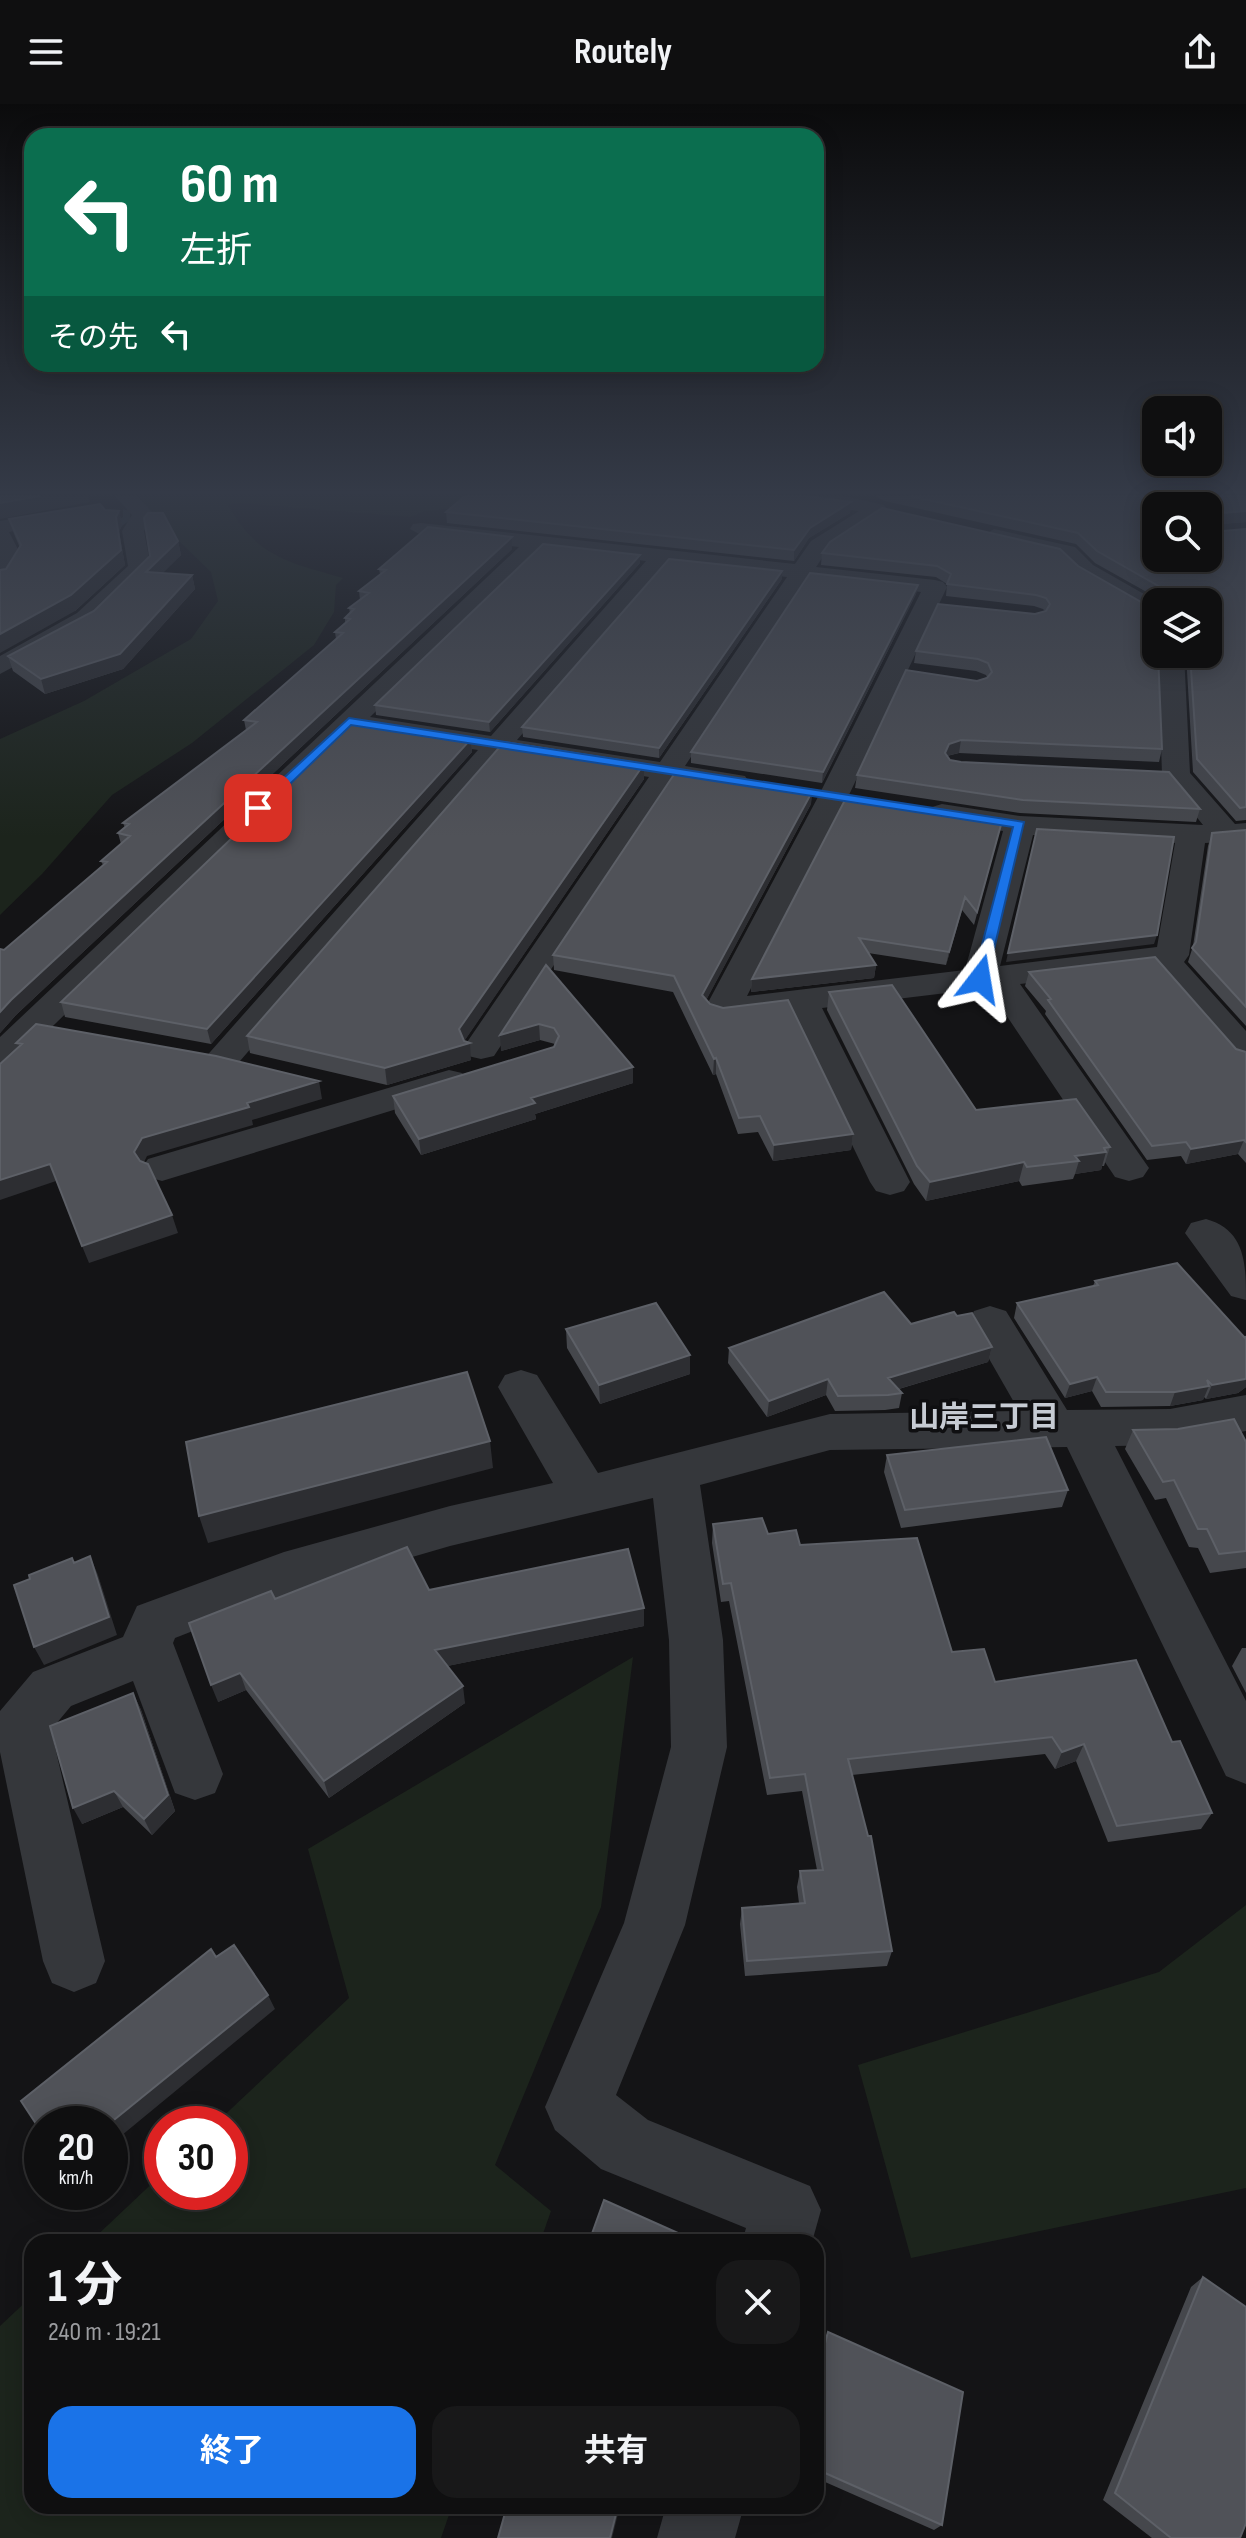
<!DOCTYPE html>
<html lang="ja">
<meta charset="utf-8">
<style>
body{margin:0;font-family:"Sofia Sans Condensed","Noto Sans JP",sans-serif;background:#181819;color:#f1f3f6;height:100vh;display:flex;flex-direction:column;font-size:30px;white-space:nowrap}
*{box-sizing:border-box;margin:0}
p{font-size:26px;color:#9b9c9f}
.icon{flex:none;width:44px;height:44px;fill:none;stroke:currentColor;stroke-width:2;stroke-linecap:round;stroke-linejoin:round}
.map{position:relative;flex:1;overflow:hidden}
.drawer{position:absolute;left:24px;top:2130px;width:800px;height:280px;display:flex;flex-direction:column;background:#0f0f10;border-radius:24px;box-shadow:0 4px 20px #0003,0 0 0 2px #2f2f30}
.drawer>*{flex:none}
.banner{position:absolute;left:24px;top:24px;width:800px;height:244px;border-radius:24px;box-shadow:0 4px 20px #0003,0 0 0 2px #2f2f30;background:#0b6e4f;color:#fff;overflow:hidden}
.controls{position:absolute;left:1142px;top:292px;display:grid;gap:16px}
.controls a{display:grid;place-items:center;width:80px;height:80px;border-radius:16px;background:#0f0f10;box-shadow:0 4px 20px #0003,0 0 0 2px #2f2f30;font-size:40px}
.speed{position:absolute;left:24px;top:2002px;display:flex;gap:16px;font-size:40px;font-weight:700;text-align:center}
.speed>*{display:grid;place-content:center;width:104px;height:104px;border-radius:50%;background:#0f0f10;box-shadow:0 4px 20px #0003,0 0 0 2px #2f2f30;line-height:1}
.speed small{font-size:20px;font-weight:400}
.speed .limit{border:12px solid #d22;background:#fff;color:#111}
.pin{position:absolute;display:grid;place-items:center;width:68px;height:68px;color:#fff;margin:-34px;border-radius:16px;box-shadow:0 4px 12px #0006}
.me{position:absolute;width:88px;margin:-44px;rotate:14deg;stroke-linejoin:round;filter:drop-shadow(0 0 6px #0008)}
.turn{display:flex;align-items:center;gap:28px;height:168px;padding:0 24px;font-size:36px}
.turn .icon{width:104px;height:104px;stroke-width:2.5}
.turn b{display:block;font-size:56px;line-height:68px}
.then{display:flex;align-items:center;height:76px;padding:0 24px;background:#0003;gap:16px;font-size:30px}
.round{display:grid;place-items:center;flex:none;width:84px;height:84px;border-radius:24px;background:#181819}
.summary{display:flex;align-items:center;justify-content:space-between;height:136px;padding:0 24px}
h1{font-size:48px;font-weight:700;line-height:60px}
.action{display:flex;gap:16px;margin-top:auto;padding:16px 24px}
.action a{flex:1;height:92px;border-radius:24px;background:#1a73e8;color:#fff;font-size:32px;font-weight:700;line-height:92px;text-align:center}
.action a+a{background:#181819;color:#f1f3f6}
header{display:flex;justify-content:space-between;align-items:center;height:104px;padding:0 24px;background:#0f0f10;font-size:36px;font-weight:700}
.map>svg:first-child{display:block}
.green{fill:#1c241c}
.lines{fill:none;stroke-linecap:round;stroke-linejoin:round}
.stream{fill:#29353b;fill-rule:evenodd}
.minor{fill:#35373b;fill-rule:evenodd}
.wall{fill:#45474c}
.shaded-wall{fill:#2d2e32}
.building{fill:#505258;stroke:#5d6067;stroke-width:2}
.route{fill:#1a73e8;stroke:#114b97;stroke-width:2}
.labels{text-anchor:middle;stroke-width:7;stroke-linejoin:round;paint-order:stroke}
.neighbourhood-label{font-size:30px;font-weight:bold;fill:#c6cbd3;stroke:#0f0f11}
</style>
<header><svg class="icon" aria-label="menu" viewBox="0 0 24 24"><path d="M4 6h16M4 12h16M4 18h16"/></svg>Routely<svg class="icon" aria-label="share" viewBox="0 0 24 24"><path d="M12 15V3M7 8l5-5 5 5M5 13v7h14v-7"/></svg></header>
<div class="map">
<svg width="1246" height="2434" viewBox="0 0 1246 2434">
<rect width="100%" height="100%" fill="#141416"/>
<path class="green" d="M139,392H546V396L424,407L411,413L240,399L228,401C258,454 289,458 343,474L336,481L334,508L314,541L192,639L112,691L42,770L0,811V635L84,597L191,535L218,497L211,468L151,410Z
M633,1553L601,1803L495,2061L551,2107L540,2138H90L162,2070V2088H230V2020H215L349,1894L308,1745Z
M1246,1801V2084L911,2154L858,1961L1159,1868Z
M32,2192V2402H452L441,2434H0V2222Z"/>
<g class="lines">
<path class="stream" d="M123,405L130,407V416L108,432H102V428L123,413Z"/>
<path class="minor" d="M115,392H137L154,410L144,427L151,464L95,519L0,570V552L77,509L128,462L122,427L132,411Z
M783,392H844L884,401L887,405L827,447L816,463L935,476L943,478L947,483L848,693L747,892L965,866L1003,727L932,715L927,709L932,703L942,700L1020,712L1203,721L1162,670L1158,550H1184L1190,669L1235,720L1246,719V737L1205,739L1189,851L1184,858L1246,927V960L1233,957L1152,864L1020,880L1149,1064L1143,1073L1129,1077L1115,1073L988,884L822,904L910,1078L904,1087L890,1091L876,1087L870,1078L788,908L722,917L710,913L704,906L818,693L921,488L808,475L685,662L745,672L749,678L745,684L735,687L675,677L494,952L481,955L468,952L463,944L649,673L504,650L234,964L221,967L208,964L203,956L478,646L355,627L13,961L0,964V933L519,443L421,431L410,425L413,420L421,419L795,460L811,437L859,407L793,398ZM542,445L646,457L491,632L370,613ZM668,460L787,473L660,658L517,636ZM1033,731L1175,739L1157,843L1000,862Z
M69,405L76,407L80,411L76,415L9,428L23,455L8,479L0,481V417Z
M994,425L1075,443L1093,461L1158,498L1156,514L1077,471L1059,453L986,437L983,432Z
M449,966L462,969L468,977L462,985L162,1077L148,1073L142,1064L148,1055Z
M1206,1115C1246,1126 1246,1161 1246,1196L1231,1192L1185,1129L1191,1119Z
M990,1202L1006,1207L1067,1306L1170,1305L1246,1291V1327L1170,1341L1115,1342L1246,1597V1680L1226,1672L1067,1343L830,1346L700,1381L723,1536L727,1643L685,1821L616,1991L648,2016L810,2082L821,2106L812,2138H742L746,2124L601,2065L555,2026L545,2003L624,1819L671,1643L669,1536L653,1394L450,1442L292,1488L175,1534L173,1539L223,1670L215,1689L195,1696L175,1689L133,1577L71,1602L51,1626L105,1857L96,1879L74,1888L52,1879L43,1857L0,1648V1607L33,1568L123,1533L137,1502L284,1448L450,1402L553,1379L498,1283L505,1271L521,1266L537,1271L598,1369L830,1310L1019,1307L968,1218L974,1207Z
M666,2402H744L735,2434H657Z"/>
</g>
<path class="wall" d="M875,392H1246V418L1208,421L1156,402L1211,428L1246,425V716L1236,717L1193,668L1186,550H1208V498H1159V495L1095,459L1076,440L885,397Z
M851,398L850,409L809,434L794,457L447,419L446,408Z
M105,406L119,407L122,421L119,428L125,461L75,507L6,465L20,444L14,430L9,415Z
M178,437L181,451L162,469L192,471L195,485L123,565L45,590L13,567L8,552L94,507L150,452Z
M512,445L16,911L0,929V845L4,846L103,761L101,757L121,740L118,729L125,724L123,719L246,626L244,616L336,535L335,528L345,519V514L350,509L349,504L360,496L359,487L380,470L379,465Z
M822,449L1078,462L1150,503L1162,645L1159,658L959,649L947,652L950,656L1200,705L1196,718L1020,709L855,684L857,671L977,577L987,573L986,571L976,567L914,559L916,547L1045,507L1043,505L1034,502L946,492L947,480L936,473L821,461Z
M640,451V459L490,628L376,611L375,601Z
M782,475L659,654L523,633L522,623Z
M918,481L916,490L822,679L691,659V648Z
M471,635L472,648L211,940L65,913L61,898Z
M644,660V675L464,937L471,956L387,981L250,949L247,932Z
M811,700L706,896L853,1030L851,1046L773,1057L758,1028L738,1030L716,970L713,971L673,888L554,866L553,851Z
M1246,726V922L1188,858L1193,842L1208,742L1212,729Z
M999,729L974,821L962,806L946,861L868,849L876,861L874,874L751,888L752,875Z
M546,861L633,979L535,1010L536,1015L421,1051L395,1009L393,992L554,943L555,940L540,936L501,947Z
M1029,868L1246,948V1059L1238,1050L1186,1060L1181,1052L1147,1056L1045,910L1046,907L1025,882Z
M829,888L976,1006L1110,1043L1104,1062H1102L1101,1066L1075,1070L1073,1075L1022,1082L1019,1077L926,1097L914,1080L827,906Z
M1095,1177L1245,1234L1246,1233V1283L1238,1289L1206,1295L1204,1293L1203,1296L1170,1302L1101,1303L1092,1287L1065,1294L1014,1214L1017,1199L1093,1182Z
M957,1212L992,1243L988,1258L899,1285L902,1289L899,1304L885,1306L835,1307L826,1291L767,1313L728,1259L729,1244L911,1220Z
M566,1225L690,1270L600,1300L567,1244Z
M1133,1326L1246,1338V1464L1210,1469L1198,1444L1189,1443L1166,1394L1155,1396L1125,1345Z
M887,1351L1068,1386L1062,1403L901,1424L884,1368Z
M713,1420L768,1430L800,1441L995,1578L1172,1638L1212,1709L1201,1725L1108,1738L1076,1657L1055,1665L1045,1650L852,1671L892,1847L887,1862L745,1872L740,1820L742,1804L799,1799L797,1783L800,1767L817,1766L802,1687L767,1691L729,1497L721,1498L712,1439Z
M429,1486L644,1522L447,1562L465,1599L329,1694L246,1586L218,1598L275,1495Z
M1242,1544H1246V1589L1232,1562Z
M133,1589L141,1606L175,1707L152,1731L123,1703L82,1720Z
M1203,2173L1240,2434H1152L1103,2396L1191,2183Z
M828,2228L942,2421L934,2426L816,2374V2266L823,2237Z"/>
<path class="shaded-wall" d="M40,392H88L90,398L0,415V399Z
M851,398L850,409L809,434L794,457V446L810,424Z
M119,407L122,421L119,428L125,461L75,507L0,549V530L116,413Z
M1246,407V418L1208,421V413L1211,410Z
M512,433V445L16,911L0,929V908L11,896Z
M178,437L181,451L150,482L146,468Z
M640,451V459L490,628L489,618Z
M782,467V475L659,654V644Z
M192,471L195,485L123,565L45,590L41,575Z
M918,481L916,490L822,679L823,668Z
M471,635L472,648L211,940L207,925Z
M961,636L959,649L946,652L945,649L949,640Z
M644,660V675L461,942L470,939L471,956L387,981L385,964L459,925Z
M813,686L811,700L701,906L702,891Z
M965,793L962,806L946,861L949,848Z
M1157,831L1154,840L1006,858L1008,849Z
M876,861L874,874L751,888L752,875Z
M539,920L540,936L501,947L500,931Z
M716,954V970L713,971L714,955Z
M633,963V979L535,1010L536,1015L421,1051L419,1035L531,994Z
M319,977L322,995L252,1016L253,1021L147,1052L140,1066L134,1048L142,1034L247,999Z
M853,1030L851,1046L773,1057L774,1041Z
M1244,1036L1238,1050L1186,1060L1191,1045Z
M1106,1048L1101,1066L1075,1070L1079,1057L1075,1052Z
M1024,1058L1019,1077L926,1097L930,1078Z
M50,1060L56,1077L0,1096V1076Z
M172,1111L178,1129L89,1159L82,1142Z
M992,1243L988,1258L885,1289L888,1274Z
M690,1251V1270L600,1300L599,1281Z
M1097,1273L1092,1287L1065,1294L1070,1280Z
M1246,1274V1283L1238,1289L1206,1295L1212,1281Z
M828,1275L826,1291L767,1313L769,1297Z
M1209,1282L1203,1296L1170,1302L1175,1288Z
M490,1337L493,1364L208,1439L199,1412Z
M90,1452L98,1471L117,1531L44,1561L34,1543Z
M644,1504V1522L438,1564L435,1546Z
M240,1569L246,1586L218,1598L211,1581Z
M463,1582L465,1599L329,1694L324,1677Z
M133,1589L141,1606L175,1707L152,1731L144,1715Z
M1084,1640L1076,1657L1055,1665L1062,1648Z
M114,1687L123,1703L82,1720L73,1704Z
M268,1891L275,1905L110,2041V2020Z
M618,2402H620L612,2434H610Z"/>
<path class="building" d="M0,392H40L0,399Z
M465,392H805L851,398L810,424L794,446L446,408Z
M910,392H1246V407L1211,410L1208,413V402H1156V454H1208V425L1211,428L1246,425V703L1240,704L1197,655L1190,550H1208V498H1161L1162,484L1097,447L1078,429Z
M100,400L105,406L119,407L116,413L121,446L71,491L0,530V466L6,465L21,441L9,415Z
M882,404L1060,445L1078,462L1150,503L1156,504V550H1158L1162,645L961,636L949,640L945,649L950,656L961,658L1169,668L1200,705L1023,696L857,671L906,566L977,577L987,574L992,568L988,559L978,555L916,547L938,500L1035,510L1046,507L1050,500L1046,494L1036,491L947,480L951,470L937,462L822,449L830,438Z
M148,409H163L178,437L146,468L192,471L120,550L41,575L8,552L94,507L150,452L144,414Z
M428,423L512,433L11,896L0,908V845L4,846L107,758L101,757L130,732L118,729L129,720L123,719L257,618L244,616L343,529L335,528L350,515L345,514L354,505L349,504L369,489L359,487L386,466L379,465Z
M543,440L640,451L489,618L375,601Z
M669,455L782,467L659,644L522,623Z
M810,469L918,481L823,668L691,648Z
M354,617L471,635L207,925L61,898Z
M504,638L644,660L459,925L464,937L470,939L385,964L247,932Z
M677,666L813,686L702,891L710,900L723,904L788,896L853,1030L774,1041L760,1012L739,1014L716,954L714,955L674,872L553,851Z
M846,694L1002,717L977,808L965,793L949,848L859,834L876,861L752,875Z
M1037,725L1174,733L1157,831L1008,849Z
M1246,726V903L1192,844L1196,838L1212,729Z
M1155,853L1236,945L1246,948V1038L1244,1036L1191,1045L1186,1038L1152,1042L1048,896L1051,895L1029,868Z
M546,861L633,963L531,994L535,999L419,1035L393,992L554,943L559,932L554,924L539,920L500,931Z
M892,881L976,1006L1076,995L1110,1043L1104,1044L1106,1048L1075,1052L1079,1057L1027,1063L1024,1058L930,1078L917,1062L829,888Z
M36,920L216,952L319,977L247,999L249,1003L142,1034L134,1048L140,1057L148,1060L172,1111L82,1142L50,1060L0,1076V960L22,940L16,939Z
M1177,1159L1245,1234L1246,1233V1274L1245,1275L1212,1281L1207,1276L1209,1282L1175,1288H1106L1097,1273L1070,1280L1017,1199L1098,1181L1095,1177Z
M884,1188L911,1220L954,1208L957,1212L972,1209L992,1243L888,1274L902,1289L888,1291L838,1292L828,1275L769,1297L729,1244Z
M656,1199L690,1251L599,1281L566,1225Z
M467,1268L490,1337L199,1412L186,1338Z
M1234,1315L1246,1338V1447L1219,1450L1207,1425H1198L1174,1376L1163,1378L1133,1326L1178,1325Z
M1046,1333L1068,1386L905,1406L887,1351Z
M762,1414L768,1430L796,1426L800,1441L917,1434L952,1548L984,1545L995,1578L1136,1556L1172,1638L1180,1637L1212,1709L1117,1722L1084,1640L1062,1648L1052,1633L848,1655L868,1732H871L892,1847L747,1857L742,1804L805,1799L800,1767L823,1766L805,1670L770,1674L731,1479L723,1480L713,1420Z
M407,1443L429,1486L628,1445L644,1504L435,1546L463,1582L324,1677L240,1569L211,1581L189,1519L271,1487L275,1495Z
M90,1452L109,1513L34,1543L14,1481L30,1475L29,1471L72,1454L74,1459Z
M133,1589L168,1691L144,1715L114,1687L73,1704L50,1622Z
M234,1841L268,1891L109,2020H42V2029L21,1997L211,1845L216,1853Z
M604,2096L698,2138H589Z
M1203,2173L1246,2203V2419L1240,2434H1171L1115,2389Z
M828,2228L963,2288L942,2421L816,2365V2274Z
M507,2402H618L610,2434H498Z"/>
<linearGradient id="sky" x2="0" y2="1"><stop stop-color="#0b0b0c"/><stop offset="0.53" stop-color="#343a47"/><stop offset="1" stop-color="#343a47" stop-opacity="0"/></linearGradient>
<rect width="1246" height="733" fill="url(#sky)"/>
<path class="route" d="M349,614L1024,718L987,875L980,879L973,875L1013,723L351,621L262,707H253V702Z"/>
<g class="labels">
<g class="neighbourhood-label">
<text x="984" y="1323">山岸三丁目</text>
</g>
</g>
</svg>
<div class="controls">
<a><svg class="icon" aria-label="sound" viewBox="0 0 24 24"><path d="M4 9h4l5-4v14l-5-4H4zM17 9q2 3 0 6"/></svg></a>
<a><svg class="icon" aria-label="search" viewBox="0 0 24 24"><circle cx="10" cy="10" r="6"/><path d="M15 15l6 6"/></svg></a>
<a><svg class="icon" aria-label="layers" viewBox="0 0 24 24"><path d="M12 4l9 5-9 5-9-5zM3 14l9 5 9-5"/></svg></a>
</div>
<div class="speed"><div>20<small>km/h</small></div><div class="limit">30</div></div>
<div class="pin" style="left:258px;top:704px;background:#d93025"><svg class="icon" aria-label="arrive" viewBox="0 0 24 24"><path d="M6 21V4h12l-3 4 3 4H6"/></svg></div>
<svg class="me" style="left:980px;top:875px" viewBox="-20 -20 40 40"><path d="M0-17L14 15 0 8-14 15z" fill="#1a73e8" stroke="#fff" stroke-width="4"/></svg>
<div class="banner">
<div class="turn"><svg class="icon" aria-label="left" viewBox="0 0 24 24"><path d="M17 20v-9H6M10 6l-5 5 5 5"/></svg><div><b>60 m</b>左折</div></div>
<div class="then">その先<svg class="icon" aria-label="left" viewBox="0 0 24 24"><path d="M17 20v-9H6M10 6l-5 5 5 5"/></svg></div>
</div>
<section class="drawer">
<div class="summary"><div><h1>1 分</h1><p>240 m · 19:21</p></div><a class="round"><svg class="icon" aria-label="close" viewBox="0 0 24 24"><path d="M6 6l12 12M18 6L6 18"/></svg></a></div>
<div class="action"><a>終了</a><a>共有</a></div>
</section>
</div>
